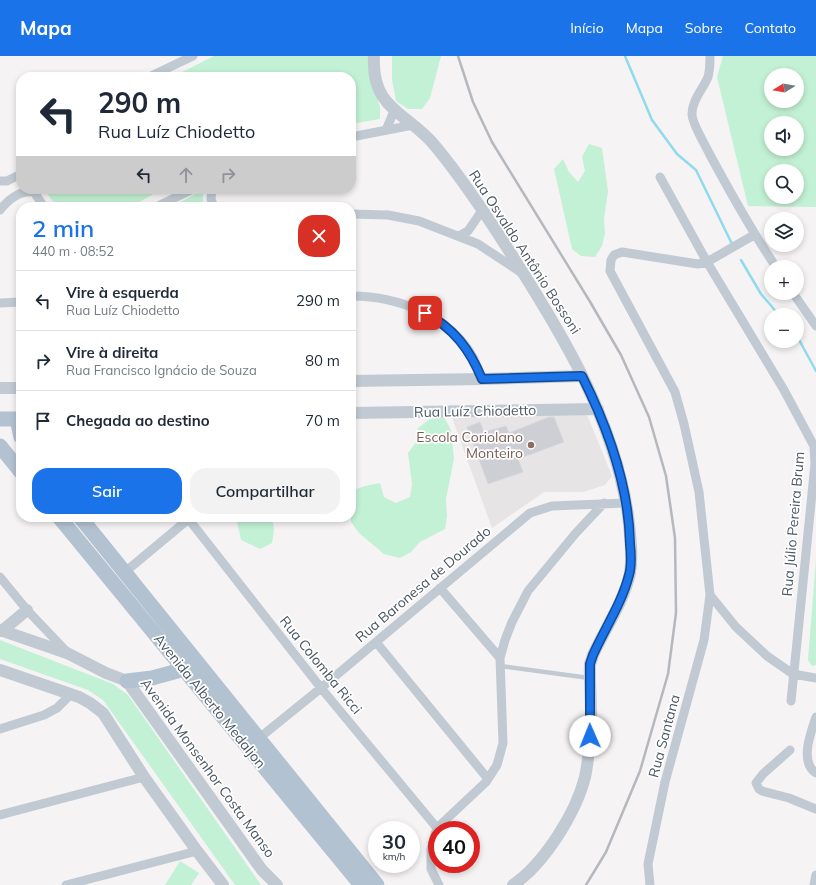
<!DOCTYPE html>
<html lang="pt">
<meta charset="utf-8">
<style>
body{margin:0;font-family:Mulish,sans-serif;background:#f2f2f3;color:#1f2937;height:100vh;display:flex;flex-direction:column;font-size:15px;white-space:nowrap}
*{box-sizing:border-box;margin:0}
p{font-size:13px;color:#747a83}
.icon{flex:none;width:22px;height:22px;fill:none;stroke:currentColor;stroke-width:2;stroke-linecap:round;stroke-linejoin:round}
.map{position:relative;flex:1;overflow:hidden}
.side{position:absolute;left:16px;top:146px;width:340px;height:320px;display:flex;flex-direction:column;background:#fff;border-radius:16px;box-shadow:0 2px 6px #0003}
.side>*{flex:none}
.top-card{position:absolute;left:16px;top:16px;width:340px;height:122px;border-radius:16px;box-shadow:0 2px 6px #0003;background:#fff;color:#1f2937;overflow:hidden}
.needle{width:26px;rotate:259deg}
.controls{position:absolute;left:764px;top:12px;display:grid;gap:8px}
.controls a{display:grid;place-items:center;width:40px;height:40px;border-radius:50%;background:#fff;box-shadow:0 2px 6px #0003;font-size:20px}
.speed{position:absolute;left:368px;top:765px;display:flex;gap:8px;font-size:20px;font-weight:700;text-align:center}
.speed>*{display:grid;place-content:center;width:52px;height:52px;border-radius:50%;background:#fff;box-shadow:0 2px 6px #0003;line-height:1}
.speed small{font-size:10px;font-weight:400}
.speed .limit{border:6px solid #d22;background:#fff;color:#111}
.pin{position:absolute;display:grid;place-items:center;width:34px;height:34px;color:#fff;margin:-17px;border-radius:8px;box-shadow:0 2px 6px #0006}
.me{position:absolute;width:44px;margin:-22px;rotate:359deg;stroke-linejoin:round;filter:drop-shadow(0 0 3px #0008)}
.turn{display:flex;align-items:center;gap:14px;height:84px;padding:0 16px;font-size:18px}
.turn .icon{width:52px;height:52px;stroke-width:2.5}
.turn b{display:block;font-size:28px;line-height:34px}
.lanes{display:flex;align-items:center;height:38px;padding:0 16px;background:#0003;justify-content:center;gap:20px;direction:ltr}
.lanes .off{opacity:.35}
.round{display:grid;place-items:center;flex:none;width:42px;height:42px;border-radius:16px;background:#f2f2f3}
.headline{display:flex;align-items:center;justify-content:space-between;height:68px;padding:0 16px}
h1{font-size:24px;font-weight:600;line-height:30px;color:#1a73e8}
.button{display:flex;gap:8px;margin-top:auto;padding:8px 16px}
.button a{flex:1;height:46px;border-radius:16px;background:#1a73e8;color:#fff;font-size:16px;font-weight:600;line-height:46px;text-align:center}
.button a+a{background:#f2f2f3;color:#1f2937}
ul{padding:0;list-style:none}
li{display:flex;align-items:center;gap:12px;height:60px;padding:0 16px;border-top:1px solid #e0e1e3}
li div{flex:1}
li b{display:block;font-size:15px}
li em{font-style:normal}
header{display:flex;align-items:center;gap:24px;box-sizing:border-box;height:56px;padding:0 20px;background:#1a73e8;color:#fff}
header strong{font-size:19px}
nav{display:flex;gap:22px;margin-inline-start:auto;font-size:14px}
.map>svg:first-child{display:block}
.education{fill:#e6e4e5}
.green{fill:#c3f1d5;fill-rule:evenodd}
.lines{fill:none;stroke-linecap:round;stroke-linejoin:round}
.stream{stroke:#90daee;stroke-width:2.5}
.building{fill:#cdcfd5;stroke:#d7d9de}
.service{stroke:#c1cad2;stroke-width:4.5}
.minor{stroke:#c1cad2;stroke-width:9}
.tertiary{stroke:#c1cad2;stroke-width:12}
.primary{stroke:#b3c2d1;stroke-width:15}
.rail{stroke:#b5b8bd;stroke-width:2.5}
.route-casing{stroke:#114b97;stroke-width:10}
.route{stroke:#1a73e8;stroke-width:7}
.education-dot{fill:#8d6e63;stroke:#fff;stroke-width:1.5}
.labels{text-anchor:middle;stroke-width:3.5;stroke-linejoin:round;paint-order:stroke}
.street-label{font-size:14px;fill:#4a5661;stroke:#fff}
.education-label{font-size:14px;fill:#785e54;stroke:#fff;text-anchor:end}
</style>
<header>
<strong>Mapa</strong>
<nav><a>Início</a><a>Mapa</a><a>Sobre</a><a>Contato</a></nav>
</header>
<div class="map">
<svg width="816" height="829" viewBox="0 0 816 829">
<rect width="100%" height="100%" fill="#f5f3f3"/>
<path class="education" d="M586,356L612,420L605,429L583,436H544L492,472L451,359Z"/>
<path class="green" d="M214,0H370L372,26L380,51V63L351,68V21H172Z
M392,0H441L430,42L422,53H408L396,45L392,24Z
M723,0H816V151L748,150L717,21ZM771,19H797V45H771ZM771,67H797V93H771ZM771,115H797V141H771Z
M589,88L602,92L608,135L604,163L605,177L602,190L595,201L581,200L572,193L554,113L563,103L569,116L578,126L585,115L582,101Z
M44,133H162L131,151H57Z
M203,134V151H171Z
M444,361L451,374L454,403L446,443L447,460L445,473L420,486L411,496L400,502L384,498L359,477L351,466V435L365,430L380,427L384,441L396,447L410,441L412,428L408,397L417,385L418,372L430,363Z
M236,461H272L274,474L272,487L260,493L241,484Z
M816,503V609L812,610L808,604Z
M0,584L113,628L128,639L261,829H235L103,644L88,634L0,603Z
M180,805L199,817L191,829H165Z"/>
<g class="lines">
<path class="stream" d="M625,0L652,64L677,98L696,114L732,188
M741,204L761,238L779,259
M797,280L816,315"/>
</g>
<path class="building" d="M549,361H554L564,386L518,403L523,416L488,428L467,371L480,366L484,376L506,370L509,377Z"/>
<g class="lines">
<path class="service" d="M500,610L589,622"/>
<path class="minor" d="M710,0C710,7 710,14 708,21C703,33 692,44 692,58C692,68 705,88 709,97C730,136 751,174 776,211
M149,21L193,0
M386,74L394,55
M351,81L413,69
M660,121L707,206L784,334L814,390L815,408L791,645
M0,125H7L21,118
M212,133L211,143L214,151
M34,136L44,151
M156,151L193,133
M0,154C8,144 20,134 34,136V133
M351,158L388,159L419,165L478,188L522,217
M754,179L707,206L698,208L622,196L614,199L611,204L610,215L675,336L684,368L699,436L710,539L736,571L767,600L793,618L816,622
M459,180L468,175L483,153
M793,237L816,270
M351,240C398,240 451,260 474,303C477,310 480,317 482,323
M0,247L21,246
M187,461L321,632L437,772
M125,516L191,461
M0,521L27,554L67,596
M440,532L500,602
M376,586L488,723
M816,661C811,676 799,706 816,717
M0,673L44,659L57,652L71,638
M258,683L321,632L530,457L552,450L626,447
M790,694L763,718L756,727L759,733L762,735L789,742L816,753
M0,759L144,721
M66,829L197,795
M439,829L431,813V793L437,772L486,726L497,709L503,687L500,602L505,584L512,566L528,535L575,478L604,447
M650,829L648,808L665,726L704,584L710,539
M814,829L816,819"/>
<path class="tertiary" d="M374,0C371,55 408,56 436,91C465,126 489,163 513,201C564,281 614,364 628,459C630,478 633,499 630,517C624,545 605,573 593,599L590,608C589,632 593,657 590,681C589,694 588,708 585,721C576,757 544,808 513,829
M351,325L482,323L582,320
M0,332H21
M351,357L598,353
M0,574L67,597L106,617L127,625L262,814L277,829
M2,575L27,554
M0,614L79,641L90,647L103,657L144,721L197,795L223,829"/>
<path class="primary" d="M0,363H17L21,381
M0,390L21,416
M59,461L361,829
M80,461L377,829
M127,625L152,622L185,613"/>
<path class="rail" d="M458,0L473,46L492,86L589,244L621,299L649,361L666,420L675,482L676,557L668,618L640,715L606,796L586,829"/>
</g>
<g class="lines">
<defs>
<path id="route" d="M425,257C454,272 470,294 482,323L582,320C608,372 629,429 630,488C631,498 632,509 629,519C622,547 605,572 593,599L590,608V680"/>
</defs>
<use href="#route" class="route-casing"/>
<use href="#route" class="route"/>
</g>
<circle class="education-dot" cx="531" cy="389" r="4"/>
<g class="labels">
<g class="street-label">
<text transform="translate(525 196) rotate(57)" y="5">Rua Osvaldo Antônio Bossoni</text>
<text transform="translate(475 355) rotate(-1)" y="5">Rua Luíz Chiodetto</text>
<text transform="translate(793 468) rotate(-85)" y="5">Rua Júlio Pereira Brum</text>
<text transform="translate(423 528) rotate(-40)" y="5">Rua Baronesa de Dourado</text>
<text transform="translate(321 609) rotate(51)" y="5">Rua Colomba Ricci</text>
<text transform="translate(210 645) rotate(51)" y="5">Avenida Alberto Medaljon</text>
<text transform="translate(664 680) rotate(-75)" y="5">Rua Santana</text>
<text transform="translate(208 712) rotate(54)" y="5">Avenida Monsenhor Costa Manso</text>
</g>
<g class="education-label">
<text x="523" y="386">Escola Coriolano<tspan x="523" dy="16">Monteiro</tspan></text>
</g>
</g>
</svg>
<div class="controls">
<a><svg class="needle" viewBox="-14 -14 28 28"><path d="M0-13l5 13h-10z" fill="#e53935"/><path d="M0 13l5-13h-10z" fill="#747a83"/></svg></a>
<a><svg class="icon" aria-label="sound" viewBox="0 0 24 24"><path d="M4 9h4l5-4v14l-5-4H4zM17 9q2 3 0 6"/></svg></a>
<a><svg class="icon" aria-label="search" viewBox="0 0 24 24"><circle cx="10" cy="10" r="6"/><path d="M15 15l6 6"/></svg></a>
<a><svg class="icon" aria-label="layers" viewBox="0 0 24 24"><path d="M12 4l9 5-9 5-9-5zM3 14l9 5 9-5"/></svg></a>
<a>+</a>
<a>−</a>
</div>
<div class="speed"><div>30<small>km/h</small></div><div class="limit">40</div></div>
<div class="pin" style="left:425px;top:257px;background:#d93025"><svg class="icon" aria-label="arrive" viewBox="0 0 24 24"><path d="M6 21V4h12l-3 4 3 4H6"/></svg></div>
<svg class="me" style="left:590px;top:680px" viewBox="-20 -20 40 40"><circle r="19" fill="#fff"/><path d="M0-13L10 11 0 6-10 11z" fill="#1a73e8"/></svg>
<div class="top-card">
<div class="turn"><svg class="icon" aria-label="left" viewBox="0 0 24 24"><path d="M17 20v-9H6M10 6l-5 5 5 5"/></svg><div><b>290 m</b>Rua Luíz Chiodetto</div></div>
<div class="lanes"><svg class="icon" aria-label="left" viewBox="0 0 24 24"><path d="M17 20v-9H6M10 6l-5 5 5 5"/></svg><svg class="icon off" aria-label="ahead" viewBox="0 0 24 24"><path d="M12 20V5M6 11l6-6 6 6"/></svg><svg class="icon off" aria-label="right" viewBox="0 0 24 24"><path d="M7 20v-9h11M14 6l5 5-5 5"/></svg></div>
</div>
<section class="side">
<div class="headline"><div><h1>2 min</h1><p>440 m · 08:52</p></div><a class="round" style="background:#d93025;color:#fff"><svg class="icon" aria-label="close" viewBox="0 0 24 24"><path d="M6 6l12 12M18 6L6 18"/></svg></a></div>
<ul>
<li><svg class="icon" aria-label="left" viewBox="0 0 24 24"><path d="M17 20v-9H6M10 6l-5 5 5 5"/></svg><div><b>Vire à esquerda</b><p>Rua Luíz Chiodetto</p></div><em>290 m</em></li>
<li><svg class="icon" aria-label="right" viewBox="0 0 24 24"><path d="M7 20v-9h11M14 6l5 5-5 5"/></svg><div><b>Vire à direita</b><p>Rua Francisco Ignácio de Souza</p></div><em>80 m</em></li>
<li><svg class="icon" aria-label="arrive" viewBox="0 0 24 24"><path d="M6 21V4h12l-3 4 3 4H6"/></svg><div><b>Chegada ao destino</b></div><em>70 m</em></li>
</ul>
<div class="button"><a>Sair</a><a>Compartilhar</a></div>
</section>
</div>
